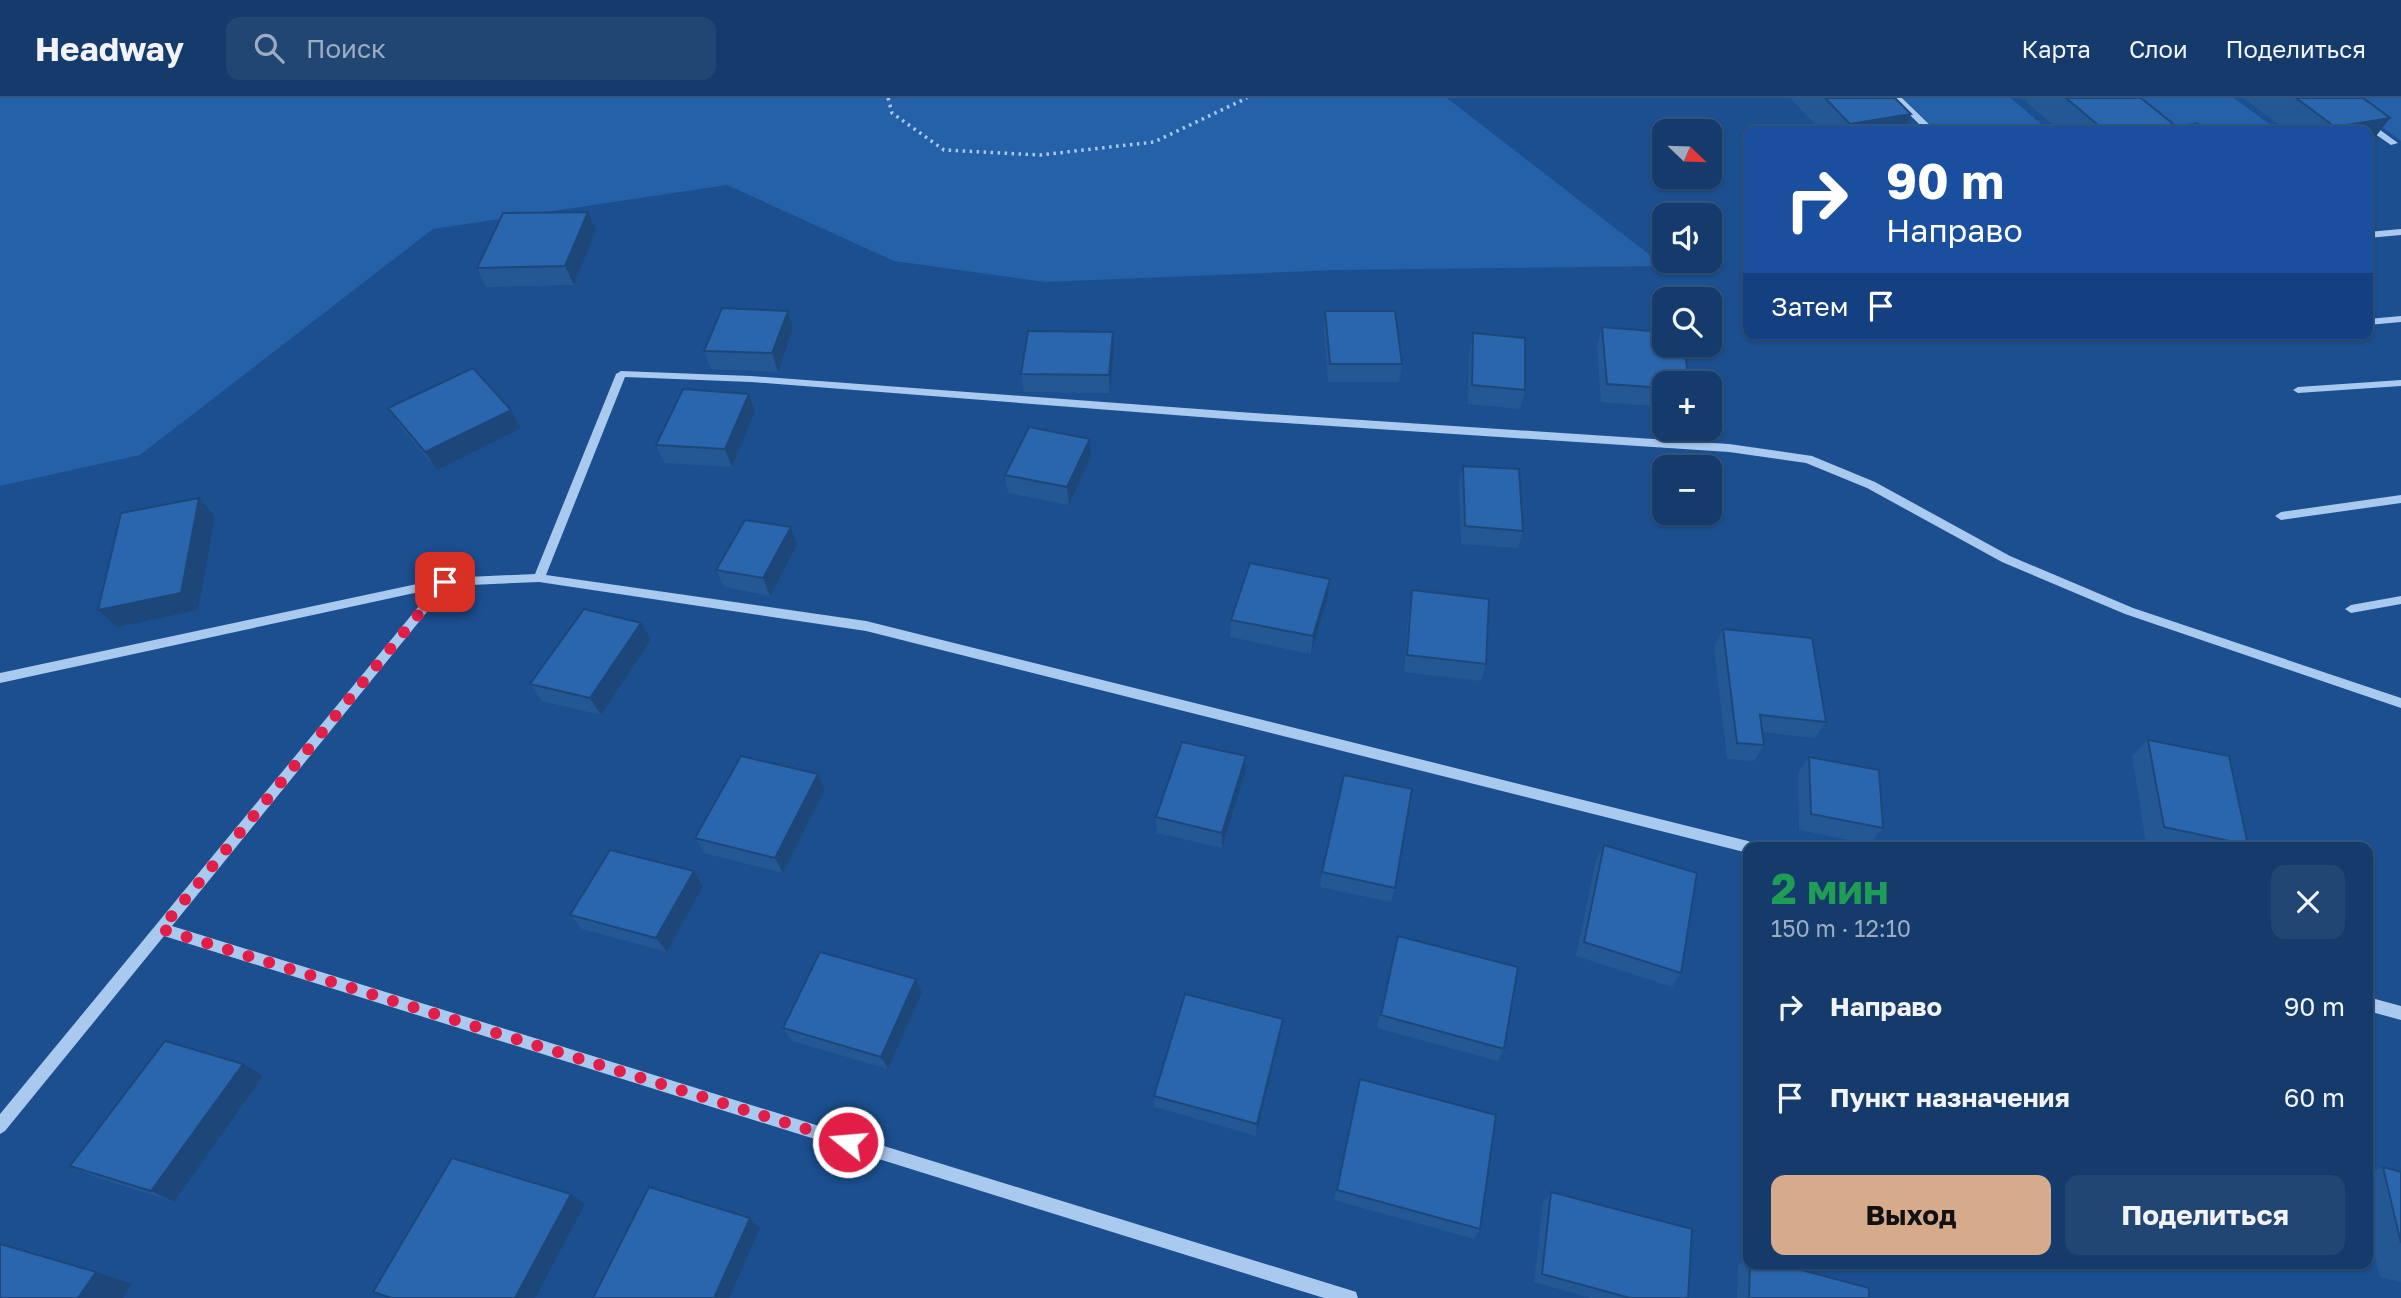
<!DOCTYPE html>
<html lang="ru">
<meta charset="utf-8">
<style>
body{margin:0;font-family:"Golos Text",sans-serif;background:#214673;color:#f1f3f6;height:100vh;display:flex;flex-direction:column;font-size:26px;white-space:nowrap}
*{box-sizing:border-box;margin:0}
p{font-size:23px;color:#9dadc1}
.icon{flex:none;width:38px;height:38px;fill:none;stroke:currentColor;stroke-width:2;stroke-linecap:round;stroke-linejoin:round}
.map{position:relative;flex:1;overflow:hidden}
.side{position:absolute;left:1743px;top:744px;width:630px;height:427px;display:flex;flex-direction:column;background:#143b6b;border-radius:14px;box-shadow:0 2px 5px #0004,0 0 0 2px #33557e}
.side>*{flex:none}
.hud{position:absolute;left:1743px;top:28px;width:630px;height:214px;border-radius:14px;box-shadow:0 2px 5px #0004,0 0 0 2px #33557e;background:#1a4fa0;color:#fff;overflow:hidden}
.needle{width:46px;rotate:113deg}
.fabs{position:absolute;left:1652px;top:21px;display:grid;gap:14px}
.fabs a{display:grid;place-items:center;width:70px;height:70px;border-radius:14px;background:#143b6b;box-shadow:0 2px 5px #0004,0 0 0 2px #33557e;font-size:35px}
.pin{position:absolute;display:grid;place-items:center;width:60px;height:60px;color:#fff;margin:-30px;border-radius:14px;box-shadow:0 4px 10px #0006}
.me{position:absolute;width:77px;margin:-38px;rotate:287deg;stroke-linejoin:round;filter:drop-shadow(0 0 5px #0008)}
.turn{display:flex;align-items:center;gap:24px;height:147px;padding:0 28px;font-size:32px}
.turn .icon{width:91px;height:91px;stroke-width:2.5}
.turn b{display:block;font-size:49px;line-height:60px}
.then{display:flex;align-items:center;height:66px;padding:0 28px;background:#0003;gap:14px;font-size:26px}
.round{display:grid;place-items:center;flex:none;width:74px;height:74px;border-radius:14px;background:#214673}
.summary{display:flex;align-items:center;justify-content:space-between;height:119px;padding:0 28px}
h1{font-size:42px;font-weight:700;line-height:52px;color:#1e9e55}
.primary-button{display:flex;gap:14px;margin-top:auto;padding:14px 28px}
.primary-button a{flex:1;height:80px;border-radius:14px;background:#d6ab8b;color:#111;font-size:28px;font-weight:700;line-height:80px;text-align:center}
.primary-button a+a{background:#214673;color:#f1f3f6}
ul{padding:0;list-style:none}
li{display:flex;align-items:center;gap:21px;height:91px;padding:0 28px}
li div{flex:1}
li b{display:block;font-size:26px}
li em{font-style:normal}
header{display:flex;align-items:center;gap:42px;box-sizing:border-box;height:98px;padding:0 35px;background:#143b6b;border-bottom:2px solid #33557e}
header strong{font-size:33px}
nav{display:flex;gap:38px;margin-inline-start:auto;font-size:24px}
.search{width:490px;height:63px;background:#214673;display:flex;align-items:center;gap:18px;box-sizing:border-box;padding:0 24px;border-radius:14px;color:#9dadc1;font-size:26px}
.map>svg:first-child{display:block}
.green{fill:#2461a8}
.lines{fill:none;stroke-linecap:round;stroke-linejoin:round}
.path{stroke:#a9c9ee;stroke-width:3.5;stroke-dasharray:2.5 4.5;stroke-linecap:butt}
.minor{fill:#a9c9ee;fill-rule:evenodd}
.wall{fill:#245895}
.shaded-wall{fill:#1d4779}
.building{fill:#2a66ad;stroke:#1d4779;stroke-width:2}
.route{stroke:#e11d48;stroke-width:12;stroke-dasharray:0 21.6}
</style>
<header>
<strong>Headway</strong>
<div class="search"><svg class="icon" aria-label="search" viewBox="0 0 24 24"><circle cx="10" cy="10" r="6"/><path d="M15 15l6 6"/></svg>Поиск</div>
<nav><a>Карта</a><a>Слои</a><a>Поделиться</a></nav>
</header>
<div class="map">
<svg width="2401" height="1200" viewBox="0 0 2401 1200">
<rect width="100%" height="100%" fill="#1b4f8f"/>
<path class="green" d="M0,0H1447L1664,168L1336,172L1045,184L894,163L727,87L433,131L140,357L0,388Z
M1903,0H2011L2049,33H1937Z
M2131,0H2234L2279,33H2211L2197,24L2167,30Z
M2341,0H2401V43Z"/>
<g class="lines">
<path class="path" d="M888,0L892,15L944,52L1040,57L1154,44L1247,0"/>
<path class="minor" d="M1893,0H1902L1932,29V33H1926Z
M2362,23H2368L2398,45L2391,47L2362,27Z
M2401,131V137L2368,140V134Z
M2401,218V224L2368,227V221Z
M2199,236H2240L2235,239L2182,244L2177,241L2182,238Z
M621,273L751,278L1239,314L1729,346L1812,358L1875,384L2010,458L2133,510L2401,600V610L2125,516L2002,464L1867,390L1806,365L1729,354L1239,322L751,284L625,279L546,477L866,523L1748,743L1753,745L1755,749H1748V755L866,533L539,484L448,488L172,828L1350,1192L1356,1194L1358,1200H1324L164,838L5,1033L0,1036V1016L433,491L0,585V575L445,480L535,476L616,276Z
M2401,282V288L2298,295L2293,292L2298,289Z
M2401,397V405L2281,422L2275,418L2281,414Z
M2401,498V506L2351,515L2345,511L2351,507Z
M2368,899L2401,908V922L2368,913Z"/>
</g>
<path class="wall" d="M1790,0H1895L1904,33H1822Z
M2022,0H2141L2182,33H2060Z
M2243,0H2363L2370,46L2368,33H2287Z
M588,114L596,132L574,187L486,189L477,170Z
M1325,213L1402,266L1399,284H1328L1324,232Z
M1602,229L1664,285V309L1601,304L1597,248Z
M793,231L778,274L711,271L704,253Z
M1473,235L1525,292L1520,311L1468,306L1469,254Z
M1114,253L1110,295L1024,294L1021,276Z
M388,310L511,312L521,330L437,372L400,328Z
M755,314L732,369L664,365L656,347Z
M1091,359L1069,407L1008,395L1005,377Z
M1463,368L1523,433L1518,450L1461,446L1459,386Z
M791,429L797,447L770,498L724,489L716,472Z
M1330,481L1328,498L1311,556L1230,539L1231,522Z
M1412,492L1486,566L1481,583L1404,574L1409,509Z
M1723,531L1826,624L1815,640L1762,634L1764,647L1754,663L1727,661L1714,548Z
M651,542L601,617L542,603L530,586Z
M2148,642L2248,747L2246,749H2166L2146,745L2132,658Z
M1246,658L1245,674L1222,750L1157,735L1156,719Z
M1809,659L1883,730L1870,746L1799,732L1798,675Z
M818,676L825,692L783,775L704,755L695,740Z
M1604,747L1681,875L1672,889L1576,858L1596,762Z
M694,773L703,788L667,854L582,831L570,817Z
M1322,774L1395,790L1391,804L1320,789Z
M1398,838L1504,951L1498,963L1377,930Z
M916,881L922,895L888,971L792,943L783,930Z
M1283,921L1281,934L1256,1038L1155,1009L1154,998Z
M263,978L174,1104L95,1079L70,1068Z
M1360,981L1480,1131L1474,1141L1334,1102Z
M2383,1069L2401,1074V1184L2380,1179L2368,1127V1075Z
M1551,1094L1688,1200H1591L1534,1184L1543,1104Z
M1748,1159V1166H1779L1869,1200H1737L1738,1167Z
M2267,1166H2302L2288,1171Z"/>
<path class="shaded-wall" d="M1911,16L1904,33H1847L1850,26Z
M2390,20L2370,46H2368V33H2332L2335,29Z
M588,114L596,132L574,187L565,168Z
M788,213L793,231L778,274L772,255Z
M1113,234L1114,253L1110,295L1109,277Z
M749,296L755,314L732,369L725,351Z
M511,312L521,330L437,372L425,354Z
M1090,341L1091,359L1069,407L1067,389Z
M199,400L215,418L198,512L117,529L98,512Z
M791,429L797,447L770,498L763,480Z
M1330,481L1328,498L1311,556L1313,538Z
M641,525L651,542L601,617L590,600Z
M1246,658L1245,674L1222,750V735Z
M818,676L825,692L783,775L775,760Z
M694,773L703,788L667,854L656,840Z
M916,881L922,895L888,971L881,959Z
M1283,921L1281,934L1256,1038L1257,1026Z
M243,966L263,978L174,1104L151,1093Z
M571,1096L585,1106L535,1200H515Z
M750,1120L760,1130L729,1200H714Z
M96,1174L132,1186L123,1200H78Z"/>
<path class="building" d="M1825,0H1895L1911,16L1850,26Z
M2066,0H2141L2182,33H2105Z
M2296,0H2363L2390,20L2335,29Z
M588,114L565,168L477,170L503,115Z
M722,210L788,213L772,255L704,253Z
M1325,213H1395L1402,266H1330Z
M1602,229L1664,234V247H1684L1689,285H1664V290L1607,286Z
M1028,233L1113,234L1109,277L1021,276Z
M1473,235L1525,240V292L1472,287Z
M473,270L511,312L425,354L388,310Z
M683,291L749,296L725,351L656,347Z
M1029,329L1090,341L1067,389L1005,377Z
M1463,368L1519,371L1523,433L1465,428Z
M199,400L181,495L98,512L121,415Z
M745,422L791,429L763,480L716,472Z
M1250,465L1330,481L1313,538L1231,522Z
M1412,492L1489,501L1486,566L1407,557Z
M584,511L641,525L590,600L530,586Z
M1723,531L1812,540L1826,624L1760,617L1764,647L1737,645Z
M2148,642L2229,658L2248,747L2164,729Z
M1182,644L1246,658L1222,735L1156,719Z
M741,658L818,676L775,760L695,740Z
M1809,659L1879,672L1883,730L1811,716Z
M1344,677L1412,691L1395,790L1322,774Z
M1604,747L1697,775L1681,875L1584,844Z
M610,752L694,773L656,840L570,817Z
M1398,838L1518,869L1504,951L1381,917Z
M820,854L916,881L881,959L783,930Z
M1185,896L1283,921L1257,1026L1154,998Z
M165,943L243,966L151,1093L70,1068Z
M1360,981L1496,1017L1480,1131L1337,1092Z
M452,1060L571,1096L515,1200H392L373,1194Z
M2383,1069L2401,1074V1145Z
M649,1089L750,1120L714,1200H593Z
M1551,1094L1692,1131L1688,1200H1630L1542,1176Z
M0,1146L96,1174L78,1200H0Z
M1750,1166H1779L1869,1190V1200H1749Z"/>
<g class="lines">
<path class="route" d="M445,484L161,831L848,1044"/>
</g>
</svg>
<div class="fabs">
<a><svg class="needle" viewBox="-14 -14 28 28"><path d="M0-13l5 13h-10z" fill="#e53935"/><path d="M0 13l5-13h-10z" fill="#9dadc1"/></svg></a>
<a><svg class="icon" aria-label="sound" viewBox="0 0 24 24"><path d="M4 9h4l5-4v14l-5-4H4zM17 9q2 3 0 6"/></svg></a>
<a><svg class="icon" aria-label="search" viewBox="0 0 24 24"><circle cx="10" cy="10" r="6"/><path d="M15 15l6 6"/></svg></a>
<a>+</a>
<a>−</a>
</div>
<div class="pin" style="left:445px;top:484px;background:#d93025"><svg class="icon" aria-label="arrive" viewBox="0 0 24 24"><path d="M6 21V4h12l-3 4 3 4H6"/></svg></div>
<svg class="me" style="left:848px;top:1044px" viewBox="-20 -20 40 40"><circle r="17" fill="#e11d48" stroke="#fff" stroke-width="3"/><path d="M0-11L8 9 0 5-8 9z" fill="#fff"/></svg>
<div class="hud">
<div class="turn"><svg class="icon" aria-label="right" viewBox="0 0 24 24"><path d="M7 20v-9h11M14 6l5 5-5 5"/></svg><div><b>90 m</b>Направо</div></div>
<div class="then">Затем<svg class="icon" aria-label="arrive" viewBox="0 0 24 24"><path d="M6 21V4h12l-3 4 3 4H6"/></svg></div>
</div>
<section class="side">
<div class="summary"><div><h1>2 мин</h1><p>150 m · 12:10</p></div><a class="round"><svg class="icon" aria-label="close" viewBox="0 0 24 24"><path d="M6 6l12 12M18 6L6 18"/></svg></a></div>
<ul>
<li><svg class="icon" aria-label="right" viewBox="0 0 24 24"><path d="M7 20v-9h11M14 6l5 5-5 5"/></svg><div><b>Направо</b></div><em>90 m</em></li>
<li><svg class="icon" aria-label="arrive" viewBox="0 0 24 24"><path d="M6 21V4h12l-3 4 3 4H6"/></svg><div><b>Пункт назначения</b></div><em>60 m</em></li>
</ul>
<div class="primary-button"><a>Выход</a><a>Поделиться</a></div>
</section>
</div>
